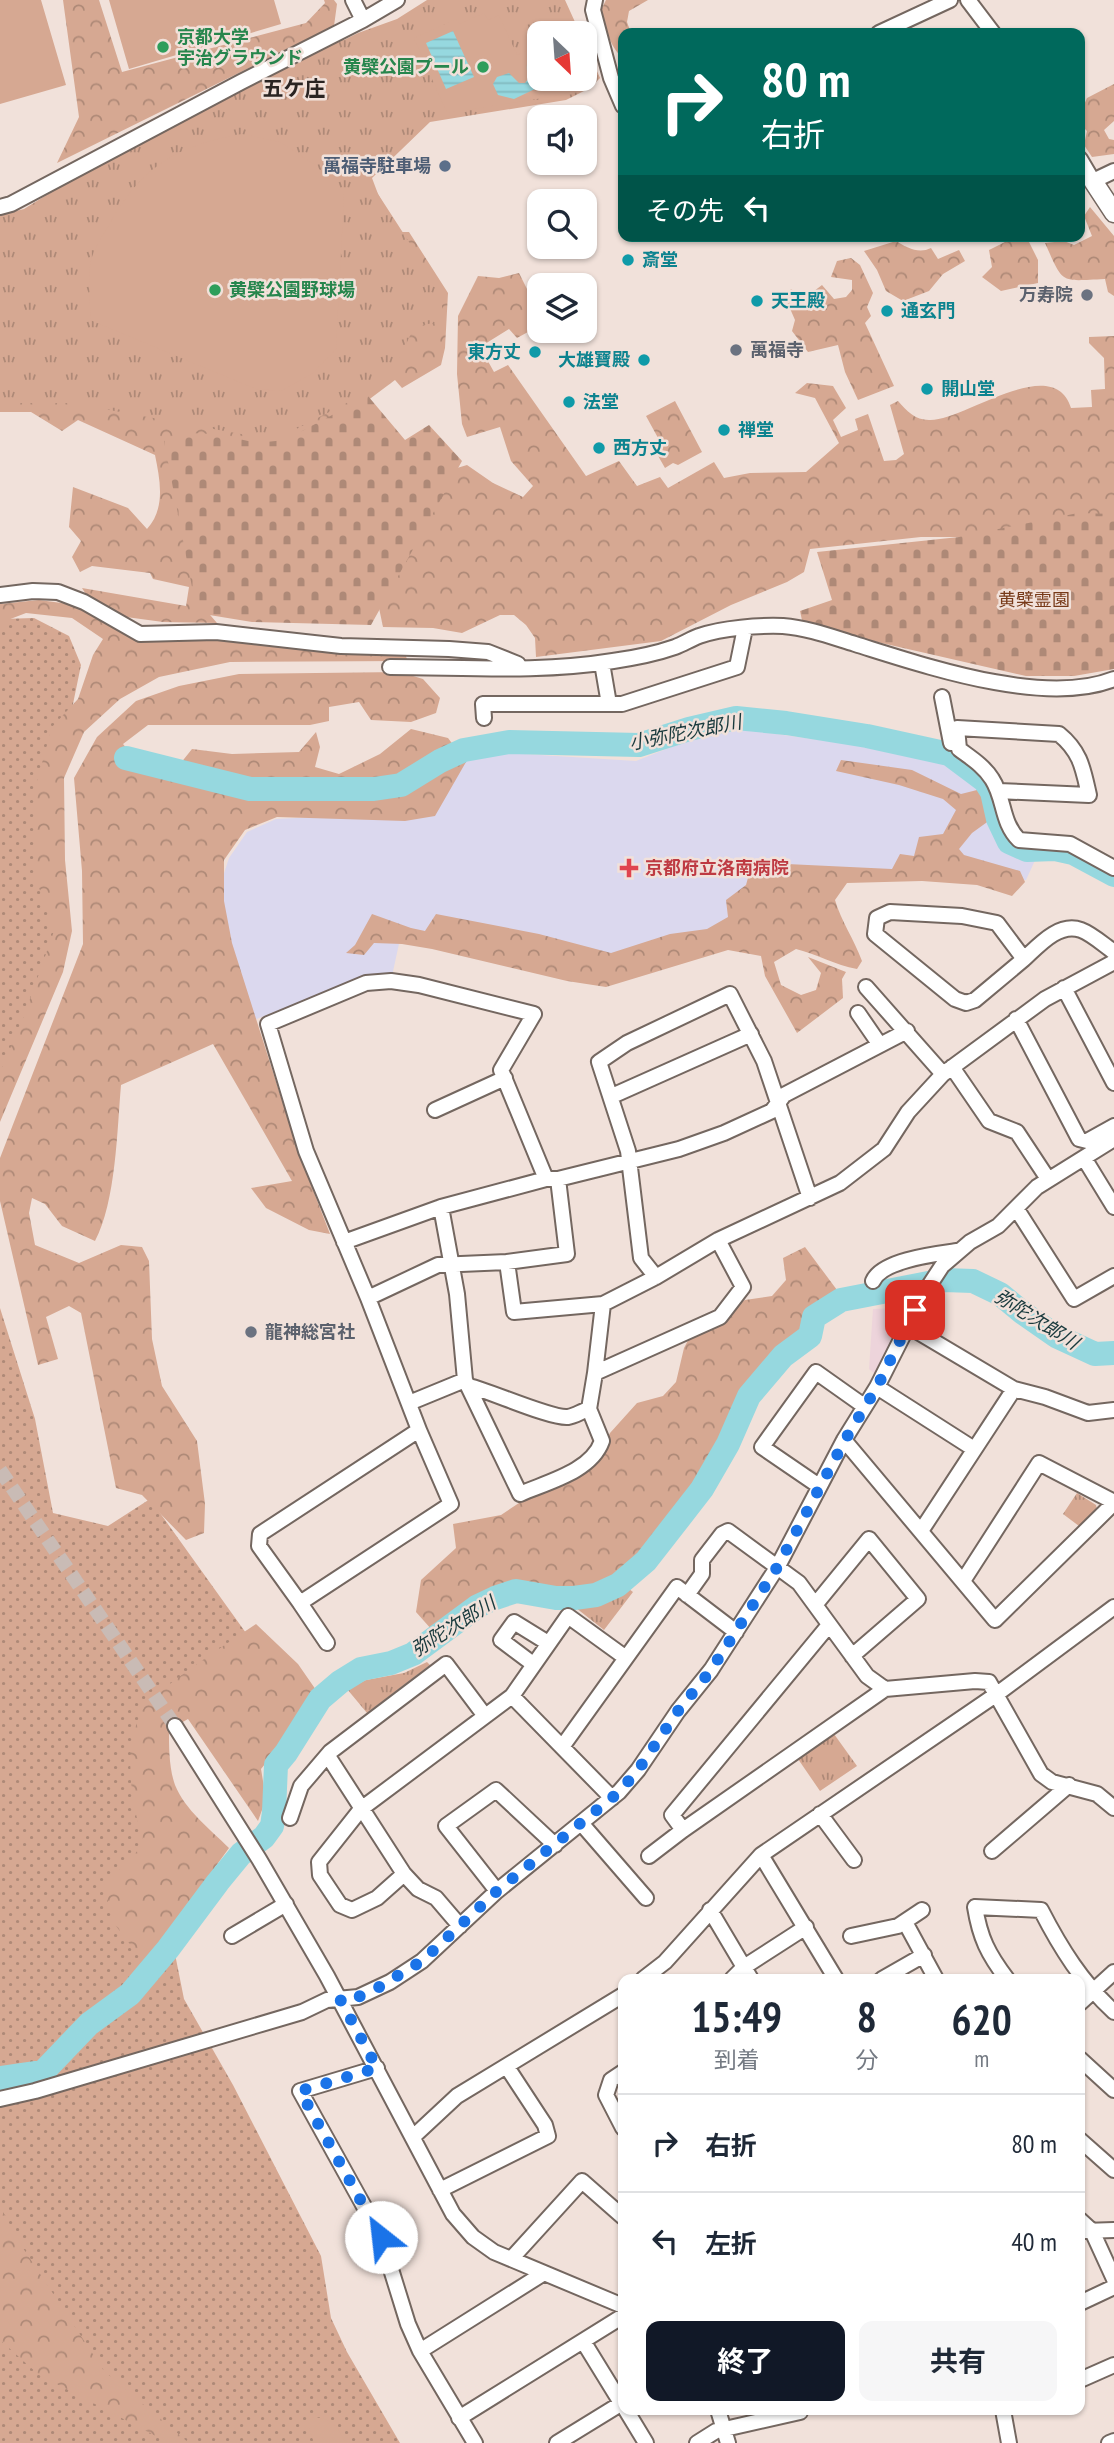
<!DOCTYPE html>
<html lang="ja">
<meta charset="utf-8">
<style>
body{margin:0;font-family:"PT Sans Narrow","Noto Sans JP",sans-serif;background:#f6f6f7;color:#1f2937;height:100vh;display:flex;flex-direction:column;font-size:26px;white-space:nowrap}
*{box-sizing:border-box;margin:0}
p{font-size:23px;color:#747a83}
.icon{flex:none;width:38px;height:38px;fill:none;stroke:currentColor;stroke-width:2;stroke-linecap:round;stroke-linejoin:round}
.map{position:relative;flex:1;overflow:hidden}
.panel{position:absolute;left:618px;top:1974px;width:467px;height:441px;display:flex;flex-direction:column;background:#fff;border-radius:14px;box-shadow:0 2px 5px #0004}
.panel>*{flex:none}
.banner{position:absolute;left:618px;top:28px;width:467px;height:214px;border-radius:14px;box-shadow:0 2px 5px #0004;background:#00695c;color:#fff;overflow:hidden}
.needle{width:46px;rotate:155deg}
.fabs{position:absolute;left:527px;top:21px;display:grid;gap:14px}
.fabs a{display:grid;place-items:center;width:70px;height:70px;border-radius:14px;background:#fff;box-shadow:0 2px 5px #0004;font-size:35px}
.pin{position:absolute;display:grid;place-items:center;width:60px;height:60px;color:#fff;margin:-30px;border-radius:14px;box-shadow:0 4px 10px #0006}
.me{position:absolute;width:77px;margin:-38px;rotate:331deg;stroke-linejoin:round;filter:drop-shadow(0 0 5px #0008)}
.turn{display:flex;align-items:center;gap:24px;height:147px;padding:0 28px;font-size:32px}
.turn .icon{width:91px;height:91px;stroke-width:2.5}
.turn b{display:block;font-size:49px;line-height:60px}
.then{display:flex;align-items:center;height:66px;padding:0 28px;background:#0003;gap:14px;font-size:26px}
.eta{display:flex;justify-content:space-evenly;align-items:center;height:119px;text-align:center}
.eta b{font-size:42px;font-weight:700;line-height:49px}
.primary-button{display:flex;gap:14px;margin-top:auto;padding:14px 28px}
.primary-button a{flex:1;height:80px;border-radius:14px;background:#111827;color:#fff;font-size:28px;font-weight:700;line-height:80px;text-align:center}
.primary-button a+a{background:#f6f6f7;color:#1f2937}
ul{padding:0;list-style:none}
li{display:flex;align-items:center;gap:21px;height:98px;padding:0 28px;border-top:2px solid #e0e1e3}
li div{flex:1}
li b{display:block;font-size:26px}
li em{font-style:normal}
.map>svg:first-child{display:block}
.commercial{fill:#edd4db}
.medical{fill:#dbd8ee}
.grass{fill:url(#grass-dots)}
.forest{fill:url(#forest-crowns)}
.cemetery{fill:url(#cemetery-stones)}
.park{fill:url(#park-tufts)}
.pitch{fill:#d6a892}
.water{fill:url(#water-rules)}
.lines{fill:none;stroke-linecap:round;stroke-linejoin:round}
.river{stroke:#96d8df;stroke-width:24}
.minor-tunnel{stroke:#c9bbb5;stroke-width:14;stroke-dasharray:14 7;stroke-linecap:butt}
.minor-casing{stroke:#746760;stroke-width:18}
.major-casing{stroke:#746760;stroke-width:21}
.minor{stroke:#fff;stroke-width:14}
.major{stroke:#fff;stroke-width:18}
.route{stroke:#1a73e8;stroke-width:12;stroke-dasharray:0 21.6}
.leisure-dot{fill:#2e9e5b;stroke:#f1e1da;stroke-width:2.5}
.service-dot{fill:#5c6f8a;stroke:#f1e1da;stroke-width:2.5}
.culture-dot{fill:#0f9aa8;stroke:#f1e1da;stroke-width:2.5}
.worship-dot{fill:#6b7280;stroke:#f1e1da;stroke-width:2.5}
.health-dot{fill:#e0444e;stroke:#f1e1da;stroke-width:2.5}
.labels{text-anchor:middle;stroke-width:5;stroke-linejoin:round;paint-order:stroke}
.leisure-label{font-size:18px;font-weight:bold;fill:#27864d;stroke:#f1e1da;text-anchor:start}
.service-label{font-size:18px;font-weight:bold;fill:#4e5e75;stroke:#f1e1da;text-anchor:end}
.culture-label{font-size:18px;font-weight:bold;fill:#0d838f;stroke:#f1e1da;text-anchor:start}
.worship-label{font-size:18px;font-weight:bold;fill:#5b616d;stroke:#f1e1da;text-anchor:start}
.park-label{font-size:18px;fill:#773a19;stroke:#f1e1da}
.health-label{font-size:18px;font-weight:bold;fill:#be3a42;stroke:#f1e1da;text-anchor:start}
.water-label{font-size:19px;font-style:italic;fill:#193a3d;stroke:#f1e1da}
.quarter-label{font-size:21px;font-weight:bold;fill:#2a2422;stroke:#f1e1da}
</style>
<div class="map">
<svg width="1114" height="2443" viewBox="0 0 1114 2443">
<defs>
<pattern id="grass-dots" width="8" height="8" patternUnits="userSpaceOnUse" patternTransform="scale(1.75)"><rect width="8" height="8" fill="#d6a892"/><path d="M2 2h.1M6 6h.1" fill="none" stroke="#ae8977" stroke-width="1.8" stroke-linecap="round"/></pattern>
<pattern id="forest-crowns" width="20" height="18" patternUnits="userSpaceOnUse" patternTransform="scale(1.75)"><rect width="20" height="18" fill="#d6a892"/><path d="M2 6a3 3 0 1 1 6 0M12 15a3 3 0 1 1 6 0" fill="none" stroke="#ae8977"/></pattern>
<pattern id="cemetery-stones" width="16" height="16" patternUnits="userSpaceOnUse" patternTransform="scale(1.75)"><rect width="16" height="16" fill="#d6a892"/><path d="M2 7V4a2 2 0 0 1 4 0v3zM10 15v-3a2 2 0 0 1 4 0v3z" fill="#ae8977"/></pattern>
<pattern id="park-tufts" width="24" height="20" patternUnits="userSpaceOnUse" patternTransform="scale(1.75)"><rect width="24" height="20" fill="#d6a892"/><path d="M3 7l-1-3M5 7V3M7 7l1-3M15 17l-1-3M17 17v-4M19 17l1-3" fill="none" stroke="#ae8977"/></pattern>
<pattern id="water-rules" width="6" height="5" patternUnits="userSpaceOnUse" patternTransform="scale(1.75)"><rect width="6" height="5" fill="#96d8df"/><path d="M0 2.5h6" fill="none" stroke="#81b9bf"/></pattern>
</defs>
<rect width="100%" height="100%" fill="#f1e1da"/>
<path class="commercial" d="M897,1308L899,1326L875,1374L869,1369L873,1309Z"/>
<path class="medical" d="M740,729L906,752L948,761L968,773L981,787L987,799L996,842L1004,848L1023,856H1037L1026,880L846,878L604,984L400,939L392,976L362,977L254,1020L229,943L219,889L229,858L247,832L276,819L433,811L467,759L491,752L636,761L689,740Z"/>
<path class="grass" d="M34,618L69,636L81,665L59,772L65,930L0,1105V619Z
M0,1308L35,1419L53,1513L108,1526L150,1499L251,1640L151,1714L164,1899L184,1999L233,2085L321,2256L331,2318L347,2352L400,2443H0Z"/>
<path class="forest" d="M63,0H99L122,72L306,23L325,3L324,0H334L337,4L334,26L57,163L79,117Z
M606,0H648L629,11L627,22L631,33H623V58C609,46 606,28 601,10Z
M344,39L341,54L368,176L399,232H409L448,293L445,348L441,365L402,388L395,380L355,410L205,609L217,623L163,622L126,617L87,596L82,588L186,606L189,587L153,579L150,573L92,566L80,572L72,557L81,541L69,527L73,487L128,508L147,529C166,508 160,480 155,455L78,420L62,431L31,412H0V320L109,156L289,64Z
M1114,84V121L1104,130L1109,139L1114,140V154L1092,157L1084,145L1087,131L1080,124V114L1087,98Z
M1090,207L1114,236V296L1108,292L1105,279C1059,281 1064,285 1045,243L1064,241L1074,245L1092,236L1084,216Z
M1017,236H1026L1038,260V283L1001,291L982,277L992,267L989,250Z
M896,241C907,248 919,254 931,248L938,259L959,250L965,261L943,274L929,291L903,301L886,291L877,270L864,251Z
M851,258L860,265L873,293L867,307L871,316L865,323L894,386L858,400L845,372L838,345L808,352L792,331L795,320L785,297L791,289L805,298L822,285L834,299L846,297L852,290V280L831,277L837,261Z
M519,273L538,311L539,326L517,338L509,329L480,347L494,372L508,365L586,476L619,461L637,486L660,477L668,488L714,462L724,478L750,473L806,472L839,443L815,398L795,393L807,383L833,386L846,408L833,420L841,437L858,430L855,419L868,414L884,461L896,460L904,454L890,405L898,401C907,411 915,420 929,420C963,422 1053,351 1071,408L1092,407L1091,390L1105,389L1104,358L1089,343V337L1114,336V548L976,537H921L810,549L804,572L787,582L731,605L661,641L536,657L535,638L526,625L514,615H500L462,633L433,628L383,627L379,608L447,471L467,465L493,483L523,497L533,486L511,461L500,427L467,437L462,424L457,374L458,316L478,276L499,278Z
M675,401L702,452L678,465L673,463L665,468L657,454L663,447L646,416Z
M39,600L84,606L122,629L403,650L408,661L230,662L159,677L120,699L84,732L64,778L65,860L72,931L63,972L0,1122V1072L24,1016L54,931L36,879L37,781L52,727L78,699L93,655L103,639L72,618L26,613L0,623V604Z
M400,672L423,679L440,698L436,713L411,722L371,720L359,702L329,707V721L310,725H148L123,744L139,764L172,774L192,749L232,754L299,752L316,732L320,747L315,767L339,774L380,754L411,729L448,738L466,762L435,816L405,821L277,817L245,830L224,860V901L232,943L298,1151L330,1234L309,1230L266,1208L251,1188L292,1181L213,1044L121,1085C117,1131 116,1201 95,1241L62,1226L45,1204L32,1198L29,1213L35,1245L79,1263L121,1245L142,1247L149,1261L152,1339L162,1386L197,1441L205,1504L204,1533L186,1540L142,1495L116,1488L81,1313L69,1306L46,1317L58,1359L38,1365L0,1201V1158L83,944L82,871L74,778L97,737L136,701L179,686L239,674Z
M841,760L912,770L961,794L981,789L990,820L972,833L959,849L964,855L1020,871L1025,882L1012,896L977,885L922,881L847,883L835,900C841,921 854,939 862,961L857,969C835,965 817,954 796,949L774,962L781,985L801,995L816,990L821,973L808,957L846,972L842,979L843,998L797,1033L765,976L761,956L728,950L606,987L567,981L432,949L402,944L374,943L364,955L346,953L355,945L372,914L411,928L425,931L436,914L539,934L611,953L670,934L707,929L728,917L726,900L746,885L749,874L775,877L787,864L892,869L900,854L914,856L919,837L943,834L956,810L943,799L899,785L836,771Z
M805,1247L837,1290L810,1309L803,1333L769,1362L736,1398L721,1445L673,1517L639,1558L603,1584L563,1592L521,1584L482,1598L432,1630L416,1612L421,1580L456,1548L453,1524L501,1515L528,1497L592,1467L610,1433L637,1403L663,1396L676,1382L684,1348L695,1327L745,1300L772,1296L786,1280L783,1258Z
M256,1624L298,1664L316,1690L285,1739L261,1769L266,1799L258,1821L188,1719L169,1730C169,1747 169,1768 175,1785C185,1810 210,1829 229,1848L145,1964L113,1922L104,1886L144,1844C131,1803 120,1741 147,1703C151,1696 161,1691 167,1686C196,1664 226,1644 256,1624Z
M0,2206L19,2242L104,2371L189,2443H169L38,2374L0,2340Z"/>
<path class="cemetery" d="M368,396L405,440L429,425L462,461L371,625L252,622L197,613L164,441L187,433L216,434L257,443L285,440Z
M1078,513L1114,514V669L1074,676H1026L803,625L800,611L832,600L817,552L959,537Z"/>
<path class="park" d="M427,0H565L580,33H539V79H584L585,44L600,78L590,88L566,100L430,122L372,178L378,194L442,293V321L414,327L389,381L279,438L258,437L71,403H0V215L24,209L109,156L358,33L397,19Z
M1077,1493L1096,1505L1098,1514L1083,1529L1063,1514Z
M625,1586L633,1592L604,1630L571,1604L615,1593Z
M427,1662L430,1665L367,1713L347,1689L366,1680L404,1673Z
M834,1734L857,1766L820,1791L798,1759Z"/>
<path class="pitch" d="M0,0H41L66,85L0,104Z
M109,0H274L281,24L129,69Z
M484,13L488,20L499,15L517,55L539,45V79H570L573,89L562,95L447,113L414,38L456,19L459,24Z
M242,134L280,142L315,165L344,194L336,349L313,373L281,391L256,389L90,320C91,301 87,279 91,261C93,250 102,237 108,227C139,168 177,145 242,134Z
M312,2417C331,2418 338,2425 345,2443H314L308,2425Z"/>
<path class="water" d="M453,31L474,77L446,89L426,43Z
M539,52V79H556L514,99L498,95L493,84L497,77L509,73L519,83H525L528,79C526,64 525,59 539,52Z"/>
<g class="lines">
<path class="river" d="M126,758L250,789H374L401,785L440,761L464,750L509,742L639,745L689,729L736,718L786,723L867,736L949,754L985,781L992,792L998,819L1009,842L1027,850L1055,849L1073,853L1114,875
M0,2078L43,2072L89,2024L130,1994L168,1949L218,1882L241,1854L264,1837L272,1826L274,1812L276,1765L286,1753L320,1699L340,1682L361,1669L391,1663L413,1654L478,1606L495,1598L516,1591L556,1598H574L596,1595L618,1585L646,1561L702,1489L728,1444L749,1396L783,1356L810,1336L814,1317L841,1300L944,1280L973,1281L1000,1294L1023,1313L1056,1336L1095,1354L1114,1353"/>
<path class="minor-tunnel" d="M0,1470L175,1726"/>
<defs>
<path id="minor" d="M353,0L363,20
M595,0L593,10L611,78L623,106
M968,0L993,33
M879,33L950,0
M1080,159L1093,181L1114,171
M0,207L11,204L241,82L363,20L397,0
M0,595L33,591L58,592L84,602L140,634L216,632L341,646L449,649L488,652L518,664
M602,663L609,704
M390,667C464,667 540,673 613,661C634,658 655,654 675,647C683,644 691,639 699,636C722,628 760,625 783,626C808,628 832,637 855,644C926,666 1044,707 1114,679
M942,697L951,743
M484,718L483,704H622L737,667L745,628
M998,791L1089,795C1083,769 1081,752 1059,734L957,728L959,749C971,758 984,766 992,779C1005,799 1001,822 1019,840L1070,844L1114,868
M890,912L962,916L997,923L1024,959L975,1000L966,1003L955,999L875,934L877,918Z
M1024,959C1039,945 1059,922 1081,930C1092,934 1104,945 1114,952
M866,987L943,1074
M1064,988L1114,1083
M858,1013L880,1045
M1016,1019L1079,1139L1087,1141L1114,1126
M952,1067L989,1121L1017,1132L1048,1179
M612,1096L751,1034
M435,1110L505,1078
M1084,1158L1114,1207
M441,1207L457,1294L465,1380L520,1494C547,1482 591,1472 602,1441L589,1409L595,1373L603,1304
M1016,1208L1074,1299L1114,1276
M344,1242L441,1207L546,1179H558L679,1149L724,1133L772,1111L784,1095L907,1031
M507,1262L514,1312L603,1304L656,1277L718,1240L840,1183L884,1149L908,1112L943,1074L1045,999L1114,962
M656,1277L641,1258L628,1151L599,1062L627,1043L730,994L764,1061L810,1198
M873,1281C882,1260 936,1254 957,1251
M368,1298L438,1265L507,1262L567,1254L558,1179
M908,1326L1014,1389L1045,1397L1088,1413L1114,1410
M595,1373L720,1317L743,1287L718,1240
M469,1386C490,1391 552,1419 568,1417C575,1416 582,1411 589,1409
M877,1387L974,1449
M409,1403L465,1380
M419,1430L368,1298L306,1151L268,1024L366,983L391,981L419,985L534,1014L501,1070L546,1179
M419,1430L451,1504L300,1603L259,1546L260,1534Z
M844,1440L995,1620L1114,1503
M819,1486L762,1447L816,1372L864,1406
M921,1531L1014,1389
M963,1581L1039,1463L1114,1502
M687,1595L702,1574V1560L722,1534L728,1531L799,1583L867,1676L885,1689L975,1681L989,1682L1041,1774L1052,1782L1097,1794L1114,1808
M300,1603L327,1643
M815,1605L869,1539L918,1599L852,1656
M533,1664L501,1640L514,1622L548,1643
M512,1696L612,1798
M175,1726L259,1859L327,1976L453,2214L473,2237L494,2252L623,2306
M562,1747L677,1587L736,1632
M328,1756L404,1874L418,1889L436,1898L460,1926
M820,1814L854,1860
M290,1818L301,1786L330,1752L446,1664L485,1716
M581,1823L646,1898
M683,1830L672,1815L829,1625
M992,1851L1069,1785
M761,1855L836,1979
M649,1856L683,1830L885,1689
M404,1874L377,1898L352,1910L340,1905L320,1875L319,1862L361,1809L512,1696L568,1616L626,1658
M497,1891L446,1826L496,1790L555,1845
M710,1910L751,1979
M905,1922L936,1979
M232,1936L286,1904
M851,1936L898,1926L922,1910
M643,1979L665,1962L761,1855L997,1694L1114,1607
M732,1979L744,1967L806,1927
M882,1979L924,1955
M1007,1979C988,1954 980,1938 975,1907L1041,1910C1061,1949 1082,1982 1114,2012
M1080,2003L1114,1972
M1080,2059L1114,2090
M377,2068L300,2091L381,2237L408,2324L420,2351L475,2443
M623,2072L611,2080L606,2095L623,2128
M0,2099L35,2091L302,2012L327,2000L358,1997L390,1982L422,1961L497,1891L619,1792L638,1770L678,1711L711,1670L778,1566L844,1440L877,1387L925,1292L942,1266L970,1242L998,1226L1037,1187L1114,1139
M413,2137L457,2096L623,1995
M1080,2140L1114,2170
M440,2190L548,2136L545,2125L507,2067
M1080,2220L1092,2231L1114,2279
M1084,2231L1114,2230
M511,2259L582,2181L623,2217
M1080,2303L1114,2287
M583,2341L623,2406
M420,2351L544,2273
M1080,2380L1114,2365
M626,2410L646,2443
M718,2410L728,2443
M1003,2410L1009,2443
M459,2418L623,2316
M557,2443L622,2403
M697,2443L716,2431L800,2412V2410
M1109,2443L1114,2441"/>
<path id="major" d="M1093,181L1114,213"/>
</defs>
<use href="#minor" class="minor-casing"/>
<use href="#major" class="major-casing"/>
<use href="#minor" class="minor"/>
<use href="#major" class="major"/>
</g>
<g class="lines">
<path class="route" d="M381,2237L300,2091L377,2068L340,1999L358,1997L374,1990L422,1961L497,1891L619,1792L638,1770L678,1711L711,1670L778,1566L845,1440L877,1387L915,1310"/>
</g>
<g class="leisure-dot">
<circle cx="163" cy="47" r="7"/>
<circle cx="483" cy="67" r="7"/>
<circle cx="215" cy="290" r="7"/>
</g>
<circle class="service-dot" cx="445" cy="166" r="7"/>
<g class="culture-dot">
<circle cx="628" cy="260" r="7"/>
<circle cx="757" cy="301" r="7"/>
<circle cx="887" cy="311" r="7"/>
<circle cx="535" cy="352" r="7"/>
<circle cx="644" cy="360" r="7"/>
<circle cx="927" cy="389" r="7"/>
<circle cx="569" cy="402" r="7"/>
<circle cx="724" cy="430" r="7"/>
<circle cx="599" cy="448" r="7"/>
</g>
<g class="worship-dot">
<circle cx="1087" cy="295" r="7"/>
<circle cx="736" cy="350" r="7"/>
<circle cx="251" cy="1332" r="7"/>
</g>
<path class="health-dot" d="M625.5 857.5h7v7h7v7h-7v7h-7v-7h-7v-7h7z"/>
<g class="labels">
<g class="leisure-label">
<text x="177" y="43">京都大学<tspan x="177" dy="21">宇治グラウンド</tspan></text>
<text x="469" y="73" text-anchor="end">黄檗公園プール</text>
<text x="229" y="296">黄檗公園野球場</text>
</g>
<g class="service-label">
<text x="431" y="172">萬福寺駐車場</text>
</g>
<g class="culture-label">
<text x="642" y="266">斎堂</text>
<text x="771" y="307">天王殿</text>
<text x="901" y="317">通玄門</text>
<text x="521" y="358" text-anchor="end">東方丈</text>
<text x="630" y="366" text-anchor="end">大雄寶殿</text>
<text x="941" y="395">開山堂</text>
<text x="583" y="408">法堂</text>
<text x="738" y="436">禅堂</text>
<text x="613" y="454">西方丈</text>
</g>
<g class="worship-label">
<text x="1073" y="301" text-anchor="end">万寿院</text>
<text x="750" y="356">萬福寺</text>
<text x="265" y="1338">龍神総宮社</text>
</g>
<g class="park-label">
<text x="1034" y="606">黄檗霊園</text>
</g>
<g class="health-label">
<text x="645" y="874">京都府立洛南病院</text>
</g>
<g class="water-label">
<text transform="translate(685 732) rotate(-11)" y="7">小弥陀次郎川</text>
<text transform="translate(1037 1319) rotate(32)" y="7">弥陀次郎川</text>
<text transform="translate(453 1626) rotate(-32)" y="7">弥陀次郎川</text>
</g>
<g class="quarter-label">
<text x="294" y="96">五ケ庄</text>
</g>
</g>
</svg>
<div class="fabs">
<a><svg class="needle" viewBox="-14 -14 28 28"><path d="M0-13l5 13h-10z" fill="#e53935"/><path d="M0 13l5-13h-10z" fill="#747a83"/></svg></a>
<a><svg class="icon" aria-label="sound" viewBox="0 0 24 24"><path d="M4 9h4l5-4v14l-5-4H4zM17 9q2 3 0 6"/></svg></a>
<a><svg class="icon" aria-label="search" viewBox="0 0 24 24"><circle cx="10" cy="10" r="6"/><path d="M15 15l6 6"/></svg></a>
<a><svg class="icon" aria-label="layers" viewBox="0 0 24 24"><path d="M12 4l9 5-9 5-9-5zM3 14l9 5 9-5"/></svg></a>
</div>
<div class="pin" style="left:915px;top:1310px;background:#d93025"><svg class="icon" aria-label="arrive" viewBox="0 0 24 24"><path d="M6 21V4h12l-3 4 3 4H6"/></svg></div>
<svg class="me" style="left:381px;top:2237px" viewBox="-20 -20 40 40"><circle r="19" fill="#fff"/><path d="M0-13L10 11 0 6-10 11z" fill="#1a73e8"/></svg>
<div class="banner">
<div class="turn"><svg class="icon" aria-label="right" viewBox="0 0 24 24"><path d="M7 20v-9h11M14 6l5 5-5 5"/></svg><div><b>80 m</b>右折</div></div>
<div class="then">その先<svg class="icon" aria-label="left" viewBox="0 0 24 24"><path d="M17 20v-9H6M10 6l-5 5 5 5"/></svg></div>
</div>
<section class="panel">
<div class="eta">
<div><b>15:49</b><p>到着</p></div>
<div><b>8</b><p>分</p></div>
<div><b>620</b><p>m</p></div>
</div>
<ul>
<li><svg class="icon" aria-label="right" viewBox="0 0 24 24"><path d="M7 20v-9h11M14 6l5 5-5 5"/></svg><div><b>右折</b></div><em>80 m</em></li>
<li><svg class="icon" aria-label="left" viewBox="0 0 24 24"><path d="M17 20v-9H6M10 6l-5 5 5 5"/></svg><div><b>左折</b></div><em>40 m</em></li>
</ul>
<div class="primary-button"><a>終了</a><a>共有</a></div>
</section>
</div>
